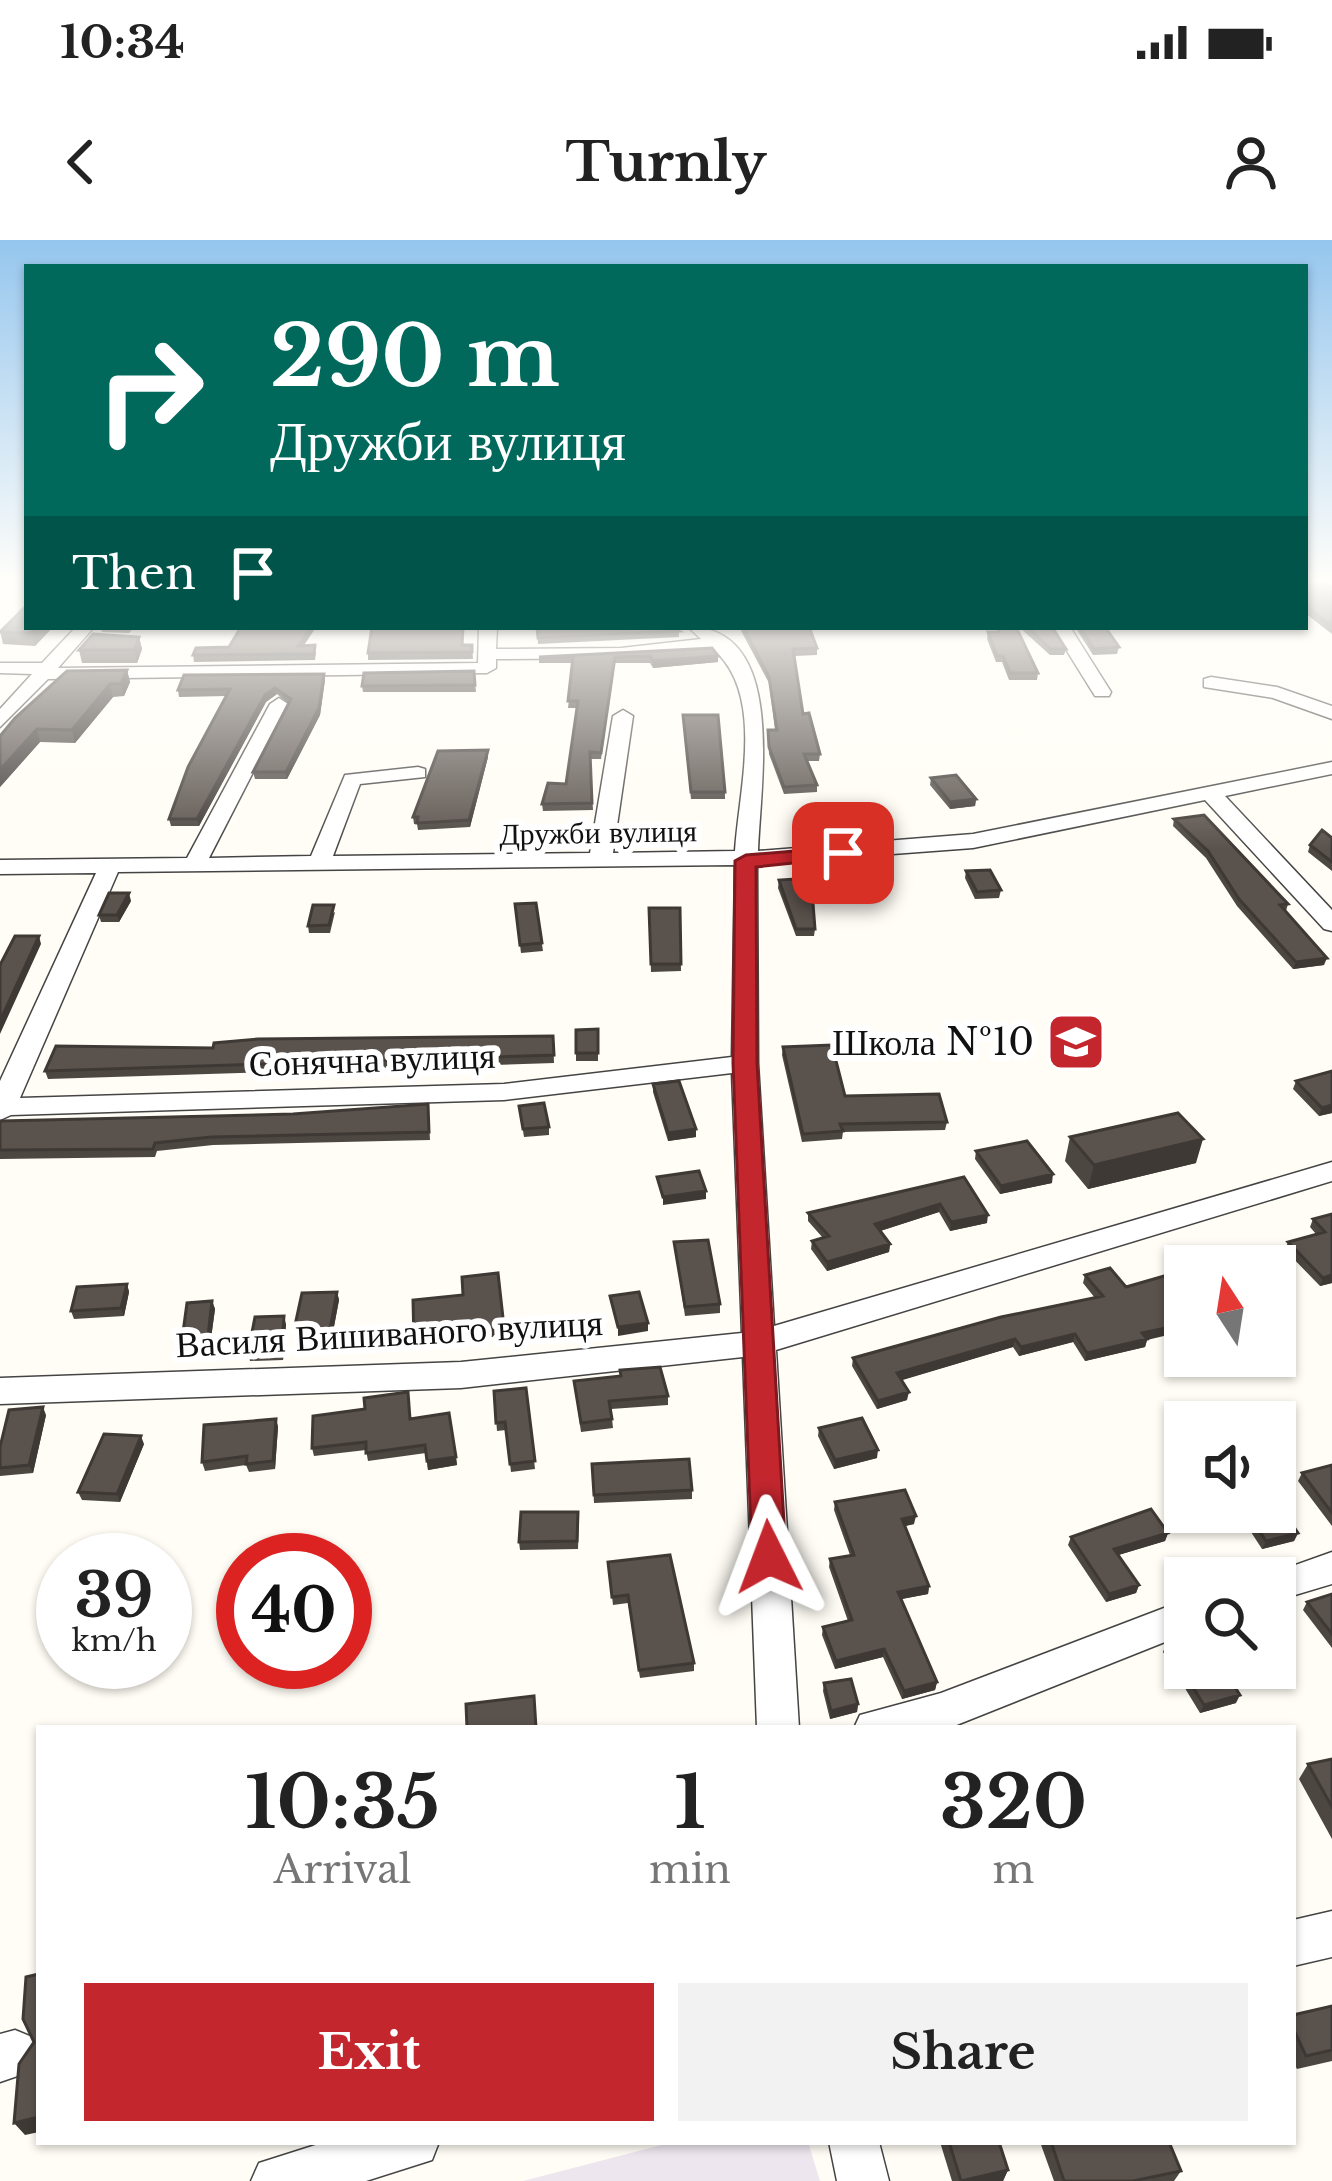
<!DOCTYPE html>
<meta charset="utf-8">
<style>
body{margin:0;font-family:"Libre Baskerville",serif;background:#f2f2f2;color:#222;height:100vh;display:flex;flex-direction:column;font-size:45px;white-space:nowrap}
*{box-sizing:border-box;margin:0}
p{font-size:39px;color:#767676}
.icon{flex:none;width:66px;height:66px;fill:none;stroke:currentColor;stroke-width:2;stroke-linecap:round;stroke-linejoin:round}
.map{position:relative;flex:1;overflow:hidden}
.details{position:absolute;left:36px;top:1485px;width:1260px;height:420px;display:flex;flex-direction:column;background:#fff;border-radius:0px;box-shadow:0 3px 9px #0004}
.details>*{flex:none}
.hud{position:absolute;left:24px;top:24px;width:1284px;height:366px;border-radius:0px;box-shadow:0 3px 9px #0004;background:#00695c;color:#fff;overflow:hidden}
.needle{width:78px;rotate:348deg}
.fabs{position:absolute;left:1164px;top:1005px;display:grid;gap:24px}
.fabs a{display:grid;place-items:center;width:132px;height:132px;border-radius:0px;background:#fff;box-shadow:0 3px 9px #0004;font-size:60px}
.speed{position:absolute;left:36px;top:1293px;display:flex;gap:24px;font-size:60px;font-weight:700;text-align:center}
.speed>*{display:grid;place-content:center;width:156px;height:156px;border-radius:50%;background:#fff;box-shadow:0 3px 9px #0004;line-height:1}
.speed small{font-size:30px;font-weight:400}
.speed .limit{border:18px solid #d22;background:#fff;color:#111}
.pin{position:absolute;display:grid;place-items:center;width:102px;height:102px;color:#fff;margin:-51px;border-radius:24px;box-shadow:0 6px 18px #0006}
.me{position:absolute;width:132px;margin:-66px;rotate:357deg;stroke-linejoin:round;filter:drop-shadow(0 0 9px #0008)}
.turn{display:flex;align-items:center;gap:42px;height:252px;padding:0 48px;font-size:54px}
.turn .icon{width:156px;height:156px;stroke-width:2.5}
.turn b{display:block;font-size:84px;line-height:102px}
.then{display:flex;align-items:center;height:114px;padding:0 48px;background:#0003;gap:24px;font-size:45px}
.eta{display:flex;justify-content:space-evenly;align-items:center;height:204px;text-align:center}
.eta b{font-size:72px;font-weight:700;line-height:84px}
.action{display:flex;gap:24px;margin-top:auto;padding:24px 48px}
.action a{flex:1;height:138px;border-radius:0px;background:#c4262e;color:#fff;font-size:48px;font-weight:700;line-height:138px;text-align:center}
.action a+a{background:#f2f2f2;color:#222}
.status{display:flex;justify-content:space-between;align-items:center;height:84px;padding:0 60px;background:#fff;direction:ltr}
.status svg{height:33px;fill:currentColor}
header{display:flex;justify-content:space-between;align-items:center;height:156px;padding:0 48px;background:#fff;font-size:54px;font-weight:700}
.map>svg:first-child{display:block}
.industrial{fill:#eee6ef}
.lines{fill:none;stroke-linecap:round;stroke-linejoin:round}
.minor-casing{stroke:#444;stroke-width:3}
.minor{fill:#fff;fill-rule:evenodd}
.wall{fill:#4d4742}
.shaded-wall{fill:#3f3936}
.building{fill:#5a524d;stroke:#3f3936;stroke-width:3}
.route{fill:#c4262e;stroke:#7f191e;stroke-width:3}
.labels{text-anchor:middle;stroke-width:12;stroke-linejoin:round;paint-order:stroke}
.far-street-label{font-size:30px;fill:#111;stroke:#fff}
.poi-label{font-size:36px;fill:#111;stroke:#fff;text-anchor:end}
.street-label{font-size:36px;fill:#111;stroke:#fff}
</style>
<div class="status"><b>10:34</b><svg viewBox="0 0 49 12"><path d="M0 12V9h3v3zM5 12V6h3v6zM10 12V3h3v9zM15 12V0h3v12zM26 1h20v11H26zM47 4h2v5h-2z"/></svg></div>
<header><svg class="icon" aria-label="back" viewBox="0 0 24 24"><path d="M15 5l-7 7 7 7"/></svg>Turnly<svg class="icon" aria-label="person" viewBox="0 0 24 24"><circle cx="12" cy="8" r="4"/><path d="M4 21q1-7 8-7t8 7"/></svg></header>
<div class="map">
<svg width="1332" height="1941" viewBox="0 0 1332 1941">
<rect width="100%" height="100%" fill="#fffdf5"/>
<path class="industrial" d="M673,1902H808L820,1941H523Z"/>
<g class="lines">
<defs>
<path id="minor" d="M1315,338H1332V350Z
M76,387H94L58,428L478,423L479,387H497L496,409L621,408L701,399L688,387C788,387 760,544 758,611L973,594L1332,522V534L1225,556L1332,670V691L1324,689L1205,560L973,608L757,624L758,823L774,1086L1332,922V941L776,1110L799,1488H757L743,1117L461,1148L0,1164V1138L461,1122L742,1093L732,833L504,860L11,875L0,880V841L96,633L0,634V620L187,618L270,464L279,458L288,464L209,618L311,616L345,535L418,527L425,529V537L360,544L333,616L590,613L613,476L623,470L633,476L613,613L735,611C739,548 766,453 712,408L621,418L496,419V428L487,433L48,439L0,487V469L32,434L0,433V423H42ZM735,625L732,817L504,844L20,858L118,632Z
M1052,387H1070L1111,452L1109,456H1095Z
M1211,437L1277,447L1332,466V479L1273,458L1204,447V439Z
M1332,1312V1344L1275,1361V1338H1259Z
M1185,1360V1394L949,1488H854L860,1475L941,1453Z
M1332,1671V1717L1293,1726V1680Z
M15,1790L32,1797L39,1814L32,1831L0,1842V1794Z
M325,1902H439L432,1920L366,1941H251L259,1923Z
M829,1902H879L889,1941H837Z"/>
</defs>
<use href="#minor" class="minor-casing"/>
<use href="#minor" class="minor"/>
</g>
<path class="wall" d="M1305,338L1332,347V394L1305,373Z
M27,387H53L35,406L3,404L0,391Z
M100,387H135L129,393L102,392Z
M316,387L303,406L316,412L315,420L194,422L193,415Z
M372,387H464L463,405H472L473,419L368,420V413Z
M537,387L679,391V397L538,404Z
M739,387H809L817,408V415L794,416L803,474L820,514L819,521H807L817,545V552L784,554L769,514L768,490H775L769,443Z
M997,387H1016L1038,433L1037,440H1009L1002,422H996L987,399L988,392H997Z
M1019,387H1052L1066,409L1064,415H1050Z
M1075,387H1105L1119,407L1117,414L1093,415Z
M139,397L142,409L137,423H82L79,410Z
M718,416V422L653,428L650,423H615L601,519H590L593,570L543,571L542,564L566,544L577,468H568L573,423H539V417Z
M127,430L130,442L124,456L113,457L75,503L40,502L0,547V496Z
M474,431L476,452H363L362,446Z
M325,440L320,475L287,539H255L253,532L289,464L277,454L266,462L199,586H171L169,579L226,456L179,457L178,450Z
M683,482L725,552V559H691Z
M488,517L470,587L418,590L417,584H414L413,577Z
M931,538L976,559L975,566L950,569L930,545Z
M1174,579L1288,664L1286,671L1324,725L1293,729L1237,666L1206,618L1173,586Z
M1332,598V631L1308,612L1310,605Z
M966,631L1001,650L999,658L975,659L965,638Z
M779,640L815,689L814,696H796L778,648Z
M131,661L119,682H101L99,675Z
M536,663L543,711L521,713L515,664Z
M649,668H680L681,731L651,732Z
M335,672L330,693H309L308,686Z
M598,789V821H576V790Z
M553,796L554,823L48,839L45,831L213,808Z
M783,807L845,856L947,882L945,890L843,892L842,899L802,902L782,815Z
M1296,841L1332,873L1319,876L1293,849Z
M653,844L696,897L668,901L653,852Z
M428,864L430,900L213,905L157,911L155,917L0,919V881L293,874Z
M519,866L549,887V895L524,897Z
M1070,897L1196,923L1088,949L1065,921Z
M976,911L1052,943L1000,954L975,919Z
M964,937L987,983L950,991L939,972L880,991L890,1004L889,1012L827,1031L811,1009L812,1001L823,998L808,981V973Z
M1332,974V1043L1320,1046L1285,1010L1288,1002L1316,994L1310,987L1313,979Z
M674,1002L720,1064V1073L685,1076Z
M1085,1035L1147,1100L1145,1107L1085,1121L1073,1102L1019,1116L1013,1107L901,1140L907,1160L877,1169L852,1126L853,1118L1095,1058L1083,1043Z
M127,1044L129,1052L124,1076L74,1079L71,1071Z
M337,1052L339,1060L332,1097L296,1098L294,1090Z
M212,1061L215,1069L209,1113L183,1115L181,1107Z
M286,1084L283,1120L250,1121L248,1113Z
M526,1148L535,1229L511,1232L506,1190L497,1191L494,1151Z
M575,1150L668,1156V1165L611,1169L613,1188L581,1192Z
M409,1161L410,1179L449,1173L457,1225L428,1230L426,1213L368,1221L366,1210L314,1216L312,1208L365,1169Z
M46,1175L33,1233L0,1236V1207Z
M276,1179L278,1187L275,1229L249,1232L246,1225L205,1231L202,1222Z
M819,1188L877,1218L834,1229L818,1196Z
M144,1204L120,1262L82,1260L78,1252Z
M592,1224L692,1250V1259L594,1263Z
M1332,1225V1286L1298,1241L1302,1233Z
M835,1262L914,1284L905,1286L929,1346L928,1354L901,1359L937,1442L935,1450L902,1459L883,1417L835,1429L822,1395L823,1387L848,1381L829,1327L830,1319L850,1315L834,1270Z
M1238,1272H1275L1298,1293L1294,1301L1262,1309Z
M579,1280L578,1309L520,1310L519,1302Z
M1168,1293L1165,1301L1118,1315L1139,1345L1136,1353L1106,1362L1068,1305L1071,1297Z
M608,1322L694,1423V1431L640,1438L628,1363L613,1365Z
M1332,1354V1408L1303,1370L1307,1362Z
M1166,1404L1236,1463L1200,1473L1163,1412Z
M824,1443L858,1464L857,1472L830,1479L823,1451Z
M1332,1519V1599L1299,1539L1308,1524Z
M1332,1766V1821L1297,1829L1293,1822V1775Z
M940,1902H999L1008,1930L1003,1941H952Z
M1040,1902H1169L1181,1931L1174,1941H1054Z"/>
<path class="shaded-wall" d="M37,387H53L35,406L32,393Z
M311,387H316L299,413L298,406Z
M139,397L142,409L137,423L134,410Z
M718,416V422L653,428V421Z
M127,430L130,442L124,456L121,444Z
M324,434L325,440L320,475L287,539L286,532Z
M110,444L113,457L75,503L72,490Z
M275,448L277,454L266,462L199,586L197,579L265,455Z
M37,489L40,502L0,547V530Z
M488,510V517L470,587L469,580Z
M976,559L975,566L950,569V562Z
M129,653L131,661L119,682L117,675Z
M39,696L41,704L0,794V781Z
M1327,718L1324,725L1293,729L1296,722Z
M1332,865V873L1319,876L1322,868Z
M696,889V897L668,901V893Z
M1203,899L1196,923L1088,949L1094,925Z
M1053,934L1052,943L1000,954L1001,946Z
M706,951V959L663,965V957Z
M940,964L939,972L874,993L875,984Z
M988,975L987,983L950,991L951,982Z
M890,1004L889,1012L827,1031V1022Z
M1332,1035V1043L1320,1046L1323,1038Z
M127,1044L129,1052L124,1076L121,1068Z
M337,1052L339,1060L332,1097L330,1089Z
M212,1061L215,1069L209,1113L207,1105Z
M284,1076L286,1084L283,1120L281,1112Z
M648,1083V1091L618,1096V1087Z
M1185,1084V1091L1147,1100L1145,1107L1085,1121L1087,1113L1142,1093Z
M504,1087V1095L416,1109L414,1101Z
M1075,1094L1073,1102L1019,1116L1021,1107Z
M1015,1099L1013,1107L896,1142L897,1133Z
M909,1152L907,1160L877,1169L878,1161Z
M43,1167L46,1175L33,1233L29,1225Z
M276,1179L278,1187L275,1229L273,1221Z
M141,1196L144,1204L120,1262L117,1254Z
M878,1210L877,1218L834,1229L835,1220Z
M456,1217L457,1225L428,1230L427,1221Z
M916,1276L914,1284L901,1287L902,1279Z
M1168,1293L1165,1301L1112,1317L1114,1309Z
M1298,1293L1294,1301L1262,1309L1266,1301Z
M1139,1345L1136,1353L1106,1362L1109,1354Z
M929,1346L928,1354L897,1360L898,1352Z
M884,1409L883,1417L835,1429L836,1421Z
M937,1442L935,1450L902,1459L904,1451Z
M1240,1455L1236,1463L1200,1473L1204,1465Z
M858,1464L857,1472L830,1479L831,1471Z
M39,1877V1892L25,1895L14,1883Z
M1008,1930L1003,1941H965Z"/>
<path class="building" d="M1305,338H1319L1332,347V387L1305,365Z
M27,365V387H37L32,393L0,392Z
M241,387H311L298,406L315,405L314,414L193,415L196,408L229,407Z
M372,387H463L462,405H472V412L368,413Z
M537,387H672L679,391L538,398Z
M743,387H809L817,408L793,409L803,474L809,473L820,514H804L817,545L784,547L769,507L768,490H777L769,437Z
M998,387H1016L1038,433H1010L1003,416H997L988,392H999Z
M1027,387H1052L1066,409H1051Z
M1080,387H1105L1119,407L1094,409Z
M93,394L139,397L134,410H79Z
M712,408L718,416L653,421L650,416L615,417L601,513L590,512L592,563L542,564L548,543L566,544L578,461H568L573,417H539Z
M127,430L121,444H110L72,490L37,489L0,530V496L15,478L67,431Z
M474,431L475,445L362,446L364,433Z
M324,434L319,468L286,532H253L291,459L275,448L265,455L197,579H169L188,527L230,449L178,450L184,435Z
M683,475H718L725,552H691Z
M488,510L469,580L417,583L418,577H413L438,511Z
M956,535L976,559L950,562L931,538Z
M1204,575L1288,664L1280,665L1327,718L1296,722L1239,659L1208,611L1174,579Z
M1322,590L1332,598V622L1310,605Z
M990,630L1001,650L977,652L966,631Z
M811,638L815,689H796L779,640Z
M109,653H129L117,675H99Z
M536,663L542,703L520,705L515,664Z
M313,665H334L329,685L308,686Z
M649,668H680L681,724H651Z
M15,696H39L0,781V725Z
M598,789V813H576V790Z
M553,796L554,815L45,831L56,806L213,808L214,803L258,799Z
M832,805L845,856L939,854L947,882L840,884L843,891L803,894L783,807Z
M1332,831V865L1322,868L1296,841Z
M679,841L696,889L668,893L653,844Z
M544,863L549,887L523,889L519,866Z
M428,864L429,892L211,897L155,903L153,909L0,910V881L293,874Z
M1178,873L1203,899L1094,925L1070,897Z
M1027,901L1053,934L1001,946L976,911Z
M699,931L706,951L663,957L657,937Z
M964,937L988,975L951,982L940,964L875,984L890,1004L827,1022L812,1001L829,996L808,973Z
M1332,974V1035L1323,1038L1288,1002L1325,992L1313,979Z
M708,1000L720,1064L685,1067L674,1002Z
M1219,1019L1226,1026H1197Z
M1110,1028L1126,1047L1185,1030V1084L1142,1093L1147,1099L1087,1113L1075,1094L1021,1107L1015,1099L897,1133L909,1152L878,1161L853,1118L1001,1077L1103,1056L1085,1035Z
M498,1033L504,1087L414,1101L413,1060L463,1055L462,1037Z
M127,1044L121,1068L71,1071L77,1047Z
M337,1052L330,1089L294,1090L302,1053Z
M639,1052L648,1083L618,1087L610,1056Z
M212,1061L207,1105L181,1107L187,1063Z
M284,1076L281,1112L248,1113L255,1077Z
M660,1127L668,1156L609,1161L612,1179L581,1183L574,1141L621,1136L620,1130Z
M526,1148L535,1221L510,1224L505,1182L496,1183L494,1151Z
M408,1152L410,1179L449,1173L456,1217L427,1221L425,1205L366,1213V1202L312,1208L313,1176L365,1169L364,1158Z
M43,1167L29,1225L0,1228V1207L9,1170Z
M862,1178L878,1210L835,1220L819,1188Z
M276,1179L273,1221L246,1224L247,1216L202,1222L204,1185Z
M104,1194L141,1196L117,1254L78,1252Z
M689,1219L692,1250L594,1255L592,1224Z
M1332,1225V1273L1302,1233Z
M905,1250L916,1276L902,1279L929,1346L898,1352L937,1442L904,1451L884,1409L836,1421L823,1387L852,1380L830,1319L854,1315L835,1262Z
M1275,1259L1298,1293L1266,1301L1247,1272H1275Z
M1151,1269L1168,1293L1114,1309L1139,1345L1109,1354L1071,1297Z
M521,1272H578L577,1301L519,1302Z
M670,1315L694,1423L639,1430L628,1355L612,1357L608,1322Z
M1332,1354V1394L1307,1362Z
M1185,1399V1428H1223L1240,1455L1204,1465L1166,1404Z
M851,1439L858,1464L831,1471L824,1443Z
M534,1456L536,1488H467L466,1464Z
M1332,1519V1567L1308,1524Z
M39,1734V1877L14,1883L19,1824L34,1802L23,1779L26,1737Z
M1332,1766V1810L1306,1816L1293,1788V1775Z
M949,1902H999L1008,1930L961,1941Z
M1051,1902H1169L1181,1931L1133,1941H1064Z"/>
<linearGradient id="sky" x2="0" y2="1"><stop stop-color="#95c6ee"/><stop offset="0.56" stop-color="#fffefa"/><stop offset="1" stop-color="#fffefa" stop-opacity="0"/></linearGradient>
<rect width="1332" height="609" fill="url(#sky)"/>
<path class="route" d="M843,607L853,613L850,617L756,627L757,823L786,1317L781,1327H757L752,1317L733,823L735,621L746,615Z"/>
<defs>
<symbol id="school-square" viewBox="-11 -11 22 22"><rect x="-9" y="-9" width="18" height="18" rx="4" fill="#c4262e" stroke="#fff"/><path d="M0-5L7-2L0 1L-7-2ZM-4 1L0 2.5L4 1V4Q0 6-4 4Z" fill="#fff"/></symbol>
</defs>
<g fill-rule="evenodd">
<use href="#school-square" x="1043" y="769" width="66" height="66"/>
</g>
<g class="labels">
<g class="far-street-label">
<text transform="translate(598 593) rotate(-1)" y="10">Дружби вулиця</text>
</g>
<g class="poi-label">
<text x="1034" y="815">Школа №10</text>
</g>
<g class="street-label">
<text transform="translate(372 819) rotate(-2)" y="13">Сонячна вулиця</text>
<text transform="translate(389 1093) rotate(-3)" y="13">Василя Вишиваного вулиця</text>
</g>
</g>
</svg>
<div class="fabs">
<a><svg class="needle" viewBox="-14 -14 28 28"><path d="M0-13l5 13h-10z" fill="#e53935"/><path d="M0 13l5-13h-10z" fill="#767676"/></svg></a>
<a><svg class="icon" aria-label="sound" viewBox="0 0 24 24"><path d="M4 9h4l5-4v14l-5-4H4zM17 9q2 3 0 6"/></svg></a>
<a><svg class="icon" aria-label="search" viewBox="0 0 24 24"><circle cx="10" cy="10" r="6"/><path d="M15 15l6 6"/></svg></a>
</div>
<div class="speed"><div>39<small>km/h</small></div><div class="limit">40</div></div>
<div class="pin" style="left:843px;top:613px;background:#d93025"><svg class="icon" aria-label="arrive" viewBox="0 0 24 24"><path d="M6 21V4h12l-3 4 3 4H6"/></svg></div>
<svg class="me" style="left:769px;top:1317px" viewBox="-20 -20 40 40"><path d="M0-17L14 15 0 8-14 15z" fill="#c4262e" stroke="#fff" stroke-width="4"/></svg>
<div class="hud">
<div class="turn"><svg class="icon" aria-label="right" viewBox="0 0 24 24"><path d="M7 20v-9h11M14 6l5 5-5 5"/></svg><div><b>290 m</b>Дружби вулиця</div></div>
<div class="then">Then<svg class="icon" aria-label="arrive" viewBox="0 0 24 24"><path d="M6 21V4h12l-3 4 3 4H6"/></svg></div>
</div>
<section class="details">
<div class="eta">
<div><b>10:35</b><p>Arrival</p></div>
<div><b>1</b><p>min</p></div>
<div><b>320</b><p>m</p></div>
</div>
<div class="action"><a>Exit</a><a>Share</a></div>
</section>
</div>
